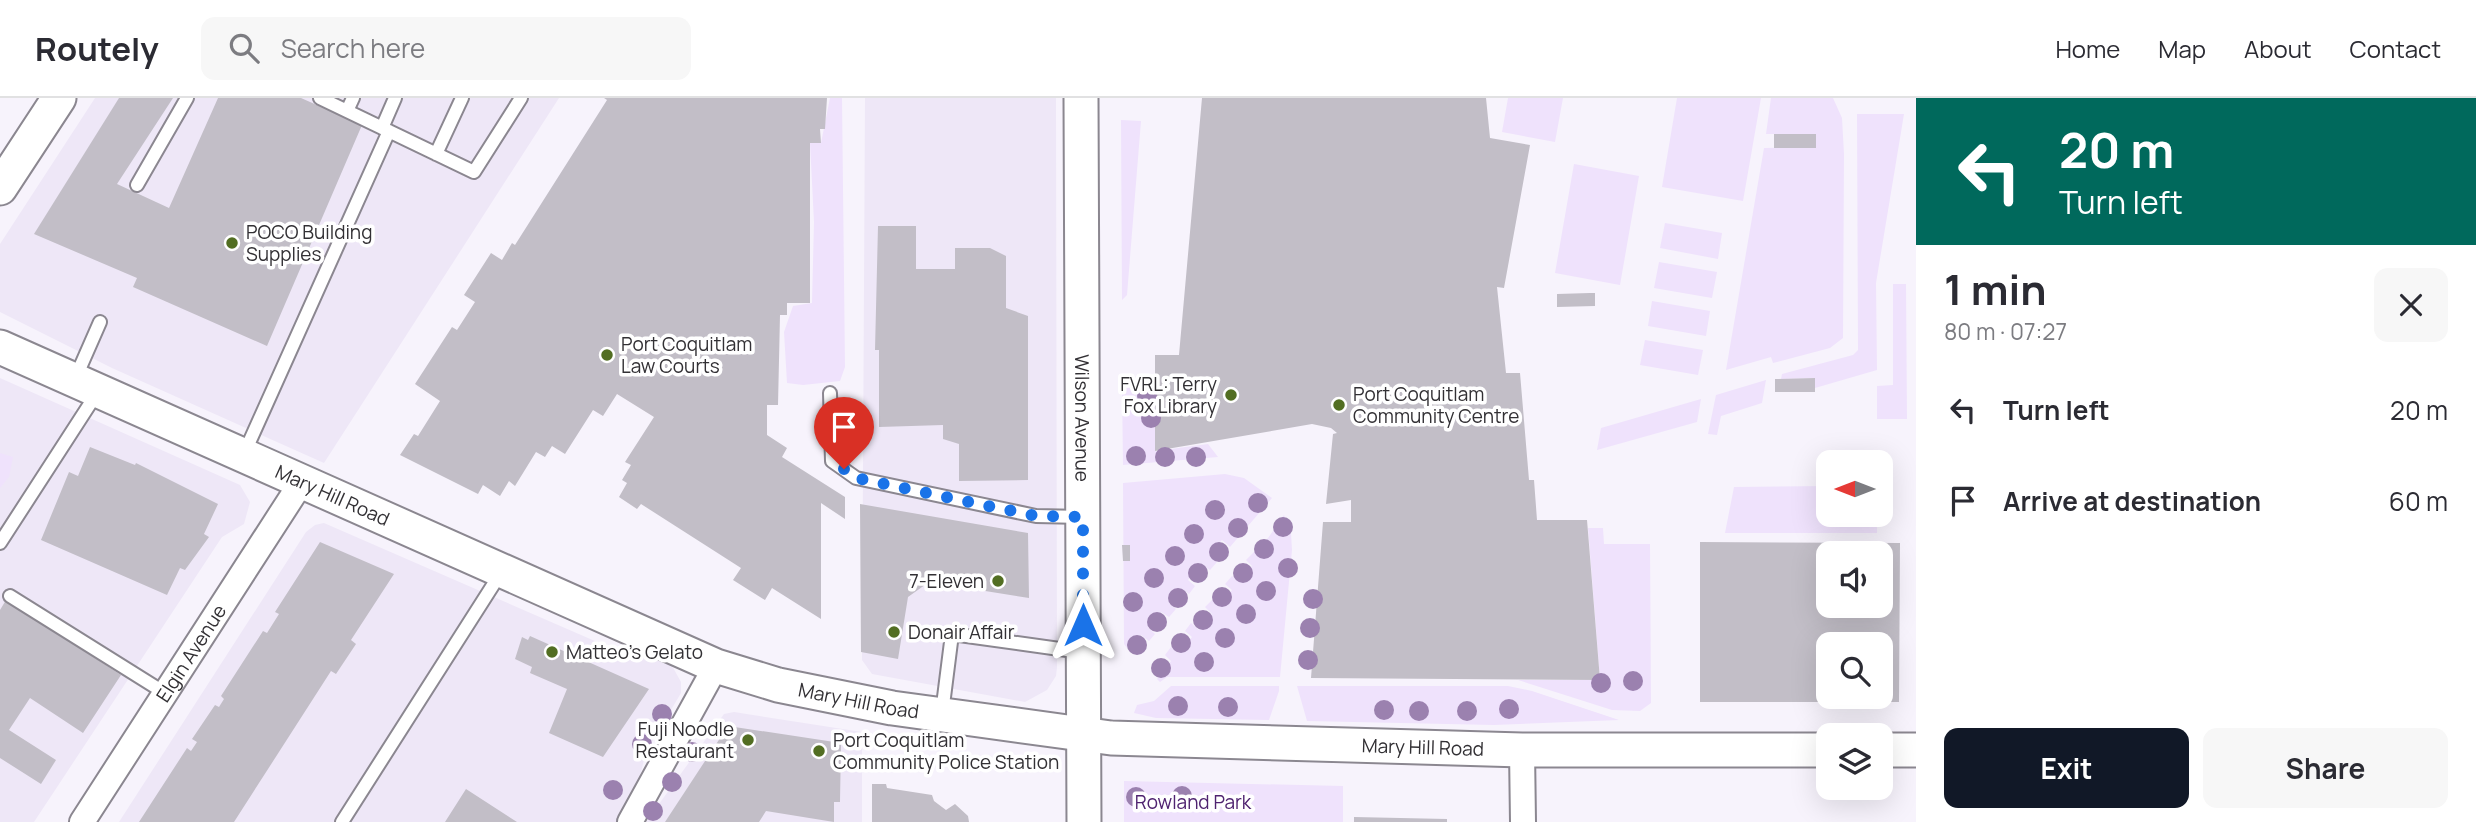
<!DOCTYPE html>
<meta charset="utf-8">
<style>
body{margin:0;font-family:Manrope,sans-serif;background:#f7f7f7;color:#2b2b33;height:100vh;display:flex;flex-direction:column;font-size:26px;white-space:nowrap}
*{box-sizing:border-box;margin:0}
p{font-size:23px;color:#7c7c81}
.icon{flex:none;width:38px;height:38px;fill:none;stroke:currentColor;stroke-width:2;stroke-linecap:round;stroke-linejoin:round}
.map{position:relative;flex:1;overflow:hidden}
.side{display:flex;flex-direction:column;background:#fff;width:560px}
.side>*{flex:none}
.banner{background:#00695c;color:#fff;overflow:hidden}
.needle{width:46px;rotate:270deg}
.fabs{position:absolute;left:1816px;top:352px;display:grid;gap:14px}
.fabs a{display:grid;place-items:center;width:77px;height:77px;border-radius:14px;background:#fff;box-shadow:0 7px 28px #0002;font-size:35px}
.pin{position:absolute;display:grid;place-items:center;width:60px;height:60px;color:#fff;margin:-72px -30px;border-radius:50% 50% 50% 0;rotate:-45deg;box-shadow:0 0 7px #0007}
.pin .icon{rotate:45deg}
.me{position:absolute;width:77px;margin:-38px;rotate:0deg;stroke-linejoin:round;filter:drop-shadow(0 0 5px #0008)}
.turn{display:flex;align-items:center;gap:24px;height:147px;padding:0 28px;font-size:32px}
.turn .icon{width:91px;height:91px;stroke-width:2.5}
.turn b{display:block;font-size:49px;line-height:60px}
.round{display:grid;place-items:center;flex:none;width:74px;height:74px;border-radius:14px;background:#f7f7f7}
.headline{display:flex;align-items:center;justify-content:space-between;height:119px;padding:0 28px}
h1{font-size:42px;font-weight:700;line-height:52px}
.cta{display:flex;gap:14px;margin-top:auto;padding:14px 28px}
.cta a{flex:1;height:80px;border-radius:14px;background:#111827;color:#fff;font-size:28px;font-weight:700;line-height:80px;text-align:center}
.cta a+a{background:#f7f7f7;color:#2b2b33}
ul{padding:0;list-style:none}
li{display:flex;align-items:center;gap:21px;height:91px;padding:0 28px}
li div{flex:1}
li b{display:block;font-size:26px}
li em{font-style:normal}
header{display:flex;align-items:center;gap:42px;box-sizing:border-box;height:98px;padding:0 35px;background:#fff;border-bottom:2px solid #e1e1e2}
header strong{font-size:33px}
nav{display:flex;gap:38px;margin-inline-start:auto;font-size:24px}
.search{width:490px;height:63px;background:#f7f7f7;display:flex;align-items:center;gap:18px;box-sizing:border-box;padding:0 24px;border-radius:14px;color:#7c7c81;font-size:26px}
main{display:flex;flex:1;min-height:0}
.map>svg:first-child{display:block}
.built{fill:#eee7f7}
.green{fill:#efe2fc}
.building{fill:#c2bec7;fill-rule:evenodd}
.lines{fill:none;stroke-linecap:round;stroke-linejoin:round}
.lane-casing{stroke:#8b8790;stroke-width:16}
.street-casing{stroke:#8b8790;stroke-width:28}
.secondary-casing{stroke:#8b8790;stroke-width:37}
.lane{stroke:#fff;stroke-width:12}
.street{stroke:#fff;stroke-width:24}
.secondary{stroke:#fff;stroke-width:33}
.tree{fill:#9b81af}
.route{stroke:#1a73e8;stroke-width:12;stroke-dasharray:0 21.6}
.poi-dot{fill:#526e22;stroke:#fff;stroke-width:2.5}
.labels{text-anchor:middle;stroke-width:7;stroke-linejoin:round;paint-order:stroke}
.poi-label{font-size:19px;fill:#323034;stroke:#fff;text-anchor:start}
.street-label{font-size:19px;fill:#323034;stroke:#fff}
.park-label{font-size:19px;fill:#4f2370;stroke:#fff}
</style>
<header>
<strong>Routely</strong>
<div class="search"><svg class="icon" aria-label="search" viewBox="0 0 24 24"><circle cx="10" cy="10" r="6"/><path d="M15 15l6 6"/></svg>Search here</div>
<nav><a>Home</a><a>Map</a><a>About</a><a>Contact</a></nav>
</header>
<main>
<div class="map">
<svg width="1916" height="724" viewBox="0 0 1916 724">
<rect width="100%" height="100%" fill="#f7f3fc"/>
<path class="built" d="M95,0H559L324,365L112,270L0,214V146Z
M865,0H1056L1057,569L1056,578L1047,592L1025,604L872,576L862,562Z
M0,280L240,387L250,404L244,426L222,439L34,724H0Z
M324,425L634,560L651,557L671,566L681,584V595L646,654L637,690L618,724H119L306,434L315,427Z
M734,614L862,634V724H646L724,616Z"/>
<path class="green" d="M830,0H842L845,269L840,283L803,287L787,285L784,234L793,208L812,205L814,124L810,45H821Z
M1508,0H1563L1555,44L1502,34Z
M1677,0H1761L1743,103L1662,89Z
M1771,0H1833L1842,20L1844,56L1843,240L1830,250L1773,265L1771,259L1726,272L1764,50L1816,49V36H1766Z
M1857,16H1904L1876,185L1877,272L1815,290V280L1781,281L1782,276L1853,257L1858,252Z
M1121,22L1141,23L1127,197L1122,202Z
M1574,66L1639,78L1620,187L1555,175Z
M1665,125L1722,135L1718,161L1660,150Z
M1659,164L1717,174L1712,200L1654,190Z
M1893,186H1906L1907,321H1877V288L1893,287Z
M1652,203L1710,213L1706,238L1648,228Z
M1645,242L1703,252L1698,277L1640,267Z
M1766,282L1762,305L1721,318L1717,337L1708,336L1716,297Z
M1122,288H1155L1156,353L1208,346L1218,359L1123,367Z
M1701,301L1697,324L1597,352L1601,330Z
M0,355L13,359L9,379L0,390Z
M1225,376L1244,380L1272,400L1230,449L1222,442L1209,457L1217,464L1210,472L1201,466L1188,482L1195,488L1189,496L1181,490L1169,505L1176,511L1169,519L1161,514L1148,529L1155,536L1149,543L1141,537L1127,550L1124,546L1123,385Z
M1829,388V416L1877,417V435H1725L1734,389Z
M1284,417L1291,435L1292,452L1280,579H1167L1160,584L1157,581L1171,563L1165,557L1171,549L1178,555L1192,539L1185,533L1191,525L1199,532L1212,516L1205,509L1212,502L1219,508L1232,492L1225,486L1232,478L1239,484L1252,468L1246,462L1268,440Z
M1588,430H1603L1604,446H1650L1651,605L1640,613L1612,612L1518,582H1600Z
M1171,588H1279V593L1269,622L1156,620L1134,615L1137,607L1154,603Z
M1297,588H1508L1532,593L1619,622L1494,627L1307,623Z
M1124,683L1343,688V724H1124Z"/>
<path class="building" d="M119,0H173L117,86L169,110L218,0H301L362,27L267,248L133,189L137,180L34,136Z
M604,0H827L825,31H820L821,45H810V205H787V217H780L778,307H767V337L787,350L782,359L845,399V421L821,405V521L772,490L765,502L733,482L741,470L641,406L637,411L619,399L627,385L622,382L631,367L625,364L654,319L617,296L603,318L593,312L565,356L552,348L545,359L536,354L515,388L509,383L500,398L483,387L478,396L400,357L414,336L418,338L440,303L415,286L452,229L457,232L475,204L464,197L491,155L502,162L512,145L515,147L607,2Z
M1202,0H1486L1490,40L1530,47L1504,190L1497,189L1506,275H1520L1529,382H1534L1537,422H1587L1600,582L1311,580L1323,424H1351V402L1326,406L1333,336L1337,335L1331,330L1312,326L1155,353V257H1179Z
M1774,36H1816V50H1774Z
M878,128H916V171H955V150H990L1006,158V210L1028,218V382L959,383V346L943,341V327L879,329V252H875Z
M1590,195H1595V208L1557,209V196Z
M1815,280V294H1775V281Z
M90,349L135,367L136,365L218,406L204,436L209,439L185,472L180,470L167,497L41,442L69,374L78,378Z
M860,406L1028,435L1029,500L929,484L908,499L898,561L861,554Z
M320,444L394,476L351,542L356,546L336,576L331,573L234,724H139L187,650L191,653L197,644L192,641L215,607L219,609L224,601L221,598L263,533L267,535L279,516L275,514Z
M1700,444L1900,445L1899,604H1700ZM1829,455H1881V508H1829ZM1829,546H1881V598H1829Z
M1122,447H1130V463H1123Z
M6,502L121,577L83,635L30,600L9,632L56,662L41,686L0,660V512Z
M530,538L649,591L603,659L549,635L567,591L530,575L532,569L515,561L522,539L528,542Z
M728,628L841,645L840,704H834V724L766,713L759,724H665Z
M872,686H886L887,690L932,697L934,703L946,712L955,706L968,718L969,724H872Z
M466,691L517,724H445Z
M1354,719L1447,721V724H1354Z"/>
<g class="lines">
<defs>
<path id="lane" d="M320,0L474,74L521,0
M347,13L353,0
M382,30L395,0
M436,56L462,0
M137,87L187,0
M75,281L100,224
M830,295L832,363L856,380L1036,418L1083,419
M244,356L389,33
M0,445L97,295
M10,498L165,595
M942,615L952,536L1081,554
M342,724L502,473"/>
<g id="street">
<path d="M1522,652L1523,724"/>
<path id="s1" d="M82,724L301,385"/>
<path d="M630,724L716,568"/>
</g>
<g id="secondary">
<path id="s2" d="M1081,0L1084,724"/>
<path d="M0,90L59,0"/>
<path id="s3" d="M0,249L716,568L778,587L892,610L1111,640L1522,652H1829"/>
<path d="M1881,652H1916"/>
</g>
</defs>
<use href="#lane" class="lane-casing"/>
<use href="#street" class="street-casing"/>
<use href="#secondary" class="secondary-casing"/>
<use href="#lane" class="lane"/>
<use href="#street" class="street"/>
<use href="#secondary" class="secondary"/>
</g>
<g class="tree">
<circle cx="1147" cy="298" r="10"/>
<circle cx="1151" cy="320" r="10"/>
<circle cx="1136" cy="358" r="10"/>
<circle cx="1165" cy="359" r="10"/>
<circle cx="1196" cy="359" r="10"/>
<circle cx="1258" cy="405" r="10"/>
<circle cx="1215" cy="412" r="10"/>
<circle cx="1283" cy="429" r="10"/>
<circle cx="1238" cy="430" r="10"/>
<circle cx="1194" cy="436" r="10"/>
<circle cx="1264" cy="451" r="10"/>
<circle cx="1219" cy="454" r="10"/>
<circle cx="1175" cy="458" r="10"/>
<circle cx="1288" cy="470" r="10"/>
<circle cx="1198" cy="475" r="10"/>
<circle cx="1243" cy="475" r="10"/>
<circle cx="1154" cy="480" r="10"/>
<circle cx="1266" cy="493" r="10"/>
<circle cx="1222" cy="499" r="10"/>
<circle cx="1178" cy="500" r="10"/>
<circle cx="1313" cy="501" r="10"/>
<circle cx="1133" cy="504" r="10"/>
<circle cx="1246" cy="516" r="10"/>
<circle cx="1203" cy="522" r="10"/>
<circle cx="1157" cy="524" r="10"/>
<circle cx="1310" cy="530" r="10"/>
<circle cx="1225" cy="540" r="10"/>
<circle cx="1181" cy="545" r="10"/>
<circle cx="1137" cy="547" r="10"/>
<circle cx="1308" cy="562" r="10"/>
<circle cx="1204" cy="564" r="10"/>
<circle cx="1161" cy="570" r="10"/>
<circle cx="1633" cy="583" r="10"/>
<circle cx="1601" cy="585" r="10"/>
<circle cx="1178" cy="608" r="10"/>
<circle cx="1228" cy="609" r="10"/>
<circle cx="1509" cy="611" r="10"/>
<circle cx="1384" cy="612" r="10"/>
<circle cx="1419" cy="613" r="10"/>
<circle cx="1467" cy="613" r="10"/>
<circle cx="662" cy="616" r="10"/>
<circle cx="642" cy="646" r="10"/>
<circle cx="692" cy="654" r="10"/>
<circle cx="672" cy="684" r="10"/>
<circle cx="613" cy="692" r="10"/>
<circle cx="1182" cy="698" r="10"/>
<circle cx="1136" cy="699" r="10"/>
<circle cx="653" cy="713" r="10"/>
</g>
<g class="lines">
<path class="route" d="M844,371L856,380L1036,418L1083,419V527"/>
</g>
<g class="poi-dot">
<circle cx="232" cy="145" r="7"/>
<circle cx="607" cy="257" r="7"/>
<circle cx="1231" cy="297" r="7"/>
<circle cx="1339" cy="307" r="7"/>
<circle cx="998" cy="483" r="7"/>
<circle cx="894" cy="534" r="7"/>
<circle cx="552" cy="554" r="7"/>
<circle cx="748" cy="642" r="7"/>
<circle cx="819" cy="653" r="7"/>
</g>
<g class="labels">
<g class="poi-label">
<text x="246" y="141">POCO Building<tspan x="246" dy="22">Supplies</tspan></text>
<text x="621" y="253">Port Coquitlam<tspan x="621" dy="22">Law Courts</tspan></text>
<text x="1217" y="293" text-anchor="end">FVRL: Terry<tspan x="1217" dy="22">Fox Library</tspan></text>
<text x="1353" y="303">Port Coquitlam<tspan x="1353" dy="22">Community Centre</tspan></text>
<text x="984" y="490" text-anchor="end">7-Eleven</text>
<text x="908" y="541">Donair Affair</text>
<text x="566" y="561">Matteo's Gelato</text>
<text x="734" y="638" text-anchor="end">Fuji Noodle<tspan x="734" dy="22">Restaurant</tspan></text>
<text x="833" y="649">Port Coquitlam<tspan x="833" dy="22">Community Police Station</tspan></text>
</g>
<g class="street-label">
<text dy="7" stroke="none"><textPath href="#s2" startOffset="320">Wilson Avenue</textPath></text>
<text dy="7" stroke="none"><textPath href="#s3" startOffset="364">Mary Hill Road</textPath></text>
<text dy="7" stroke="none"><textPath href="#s1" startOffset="201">Elgin Avenue</textPath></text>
<text dy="7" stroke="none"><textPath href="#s3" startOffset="931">Mary Hill Road</textPath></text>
<text dy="7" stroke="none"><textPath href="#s3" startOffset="1498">Mary Hill Road</textPath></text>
</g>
<g class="park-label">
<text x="1193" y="711">Rowland Park</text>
</g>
</g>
</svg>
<div class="fabs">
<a><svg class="needle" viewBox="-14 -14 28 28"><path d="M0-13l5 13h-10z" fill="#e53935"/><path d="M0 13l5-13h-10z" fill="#7c7c81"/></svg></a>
<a><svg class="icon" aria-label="sound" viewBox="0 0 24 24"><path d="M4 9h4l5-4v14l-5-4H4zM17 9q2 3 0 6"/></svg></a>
<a><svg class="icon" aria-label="search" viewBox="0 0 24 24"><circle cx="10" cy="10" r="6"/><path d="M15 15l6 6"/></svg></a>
<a><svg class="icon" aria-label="layers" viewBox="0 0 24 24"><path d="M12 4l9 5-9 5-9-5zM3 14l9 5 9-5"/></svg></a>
</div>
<div class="pin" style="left:844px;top:371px;background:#d93025"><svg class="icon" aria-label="arrive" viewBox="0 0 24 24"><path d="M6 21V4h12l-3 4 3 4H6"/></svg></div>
<svg class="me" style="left:1083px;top:527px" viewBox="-20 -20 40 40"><path d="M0-17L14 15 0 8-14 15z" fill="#1a73e8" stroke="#fff" stroke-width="4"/></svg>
</div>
<section class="side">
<div class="banner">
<div class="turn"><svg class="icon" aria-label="left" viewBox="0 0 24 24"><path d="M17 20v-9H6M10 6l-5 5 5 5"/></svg><div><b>20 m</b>Turn left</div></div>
</div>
<div class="headline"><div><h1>1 min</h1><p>80 m · 07:27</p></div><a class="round"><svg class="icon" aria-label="close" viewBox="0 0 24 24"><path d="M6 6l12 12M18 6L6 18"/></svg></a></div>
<ul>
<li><svg class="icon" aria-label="left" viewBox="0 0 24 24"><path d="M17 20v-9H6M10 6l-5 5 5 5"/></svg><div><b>Turn left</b></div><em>20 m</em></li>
<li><svg class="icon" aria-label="arrive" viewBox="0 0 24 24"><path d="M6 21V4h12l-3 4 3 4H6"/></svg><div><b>Arrive at destination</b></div><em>60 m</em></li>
</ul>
<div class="cta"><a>Exit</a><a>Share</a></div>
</section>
</main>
